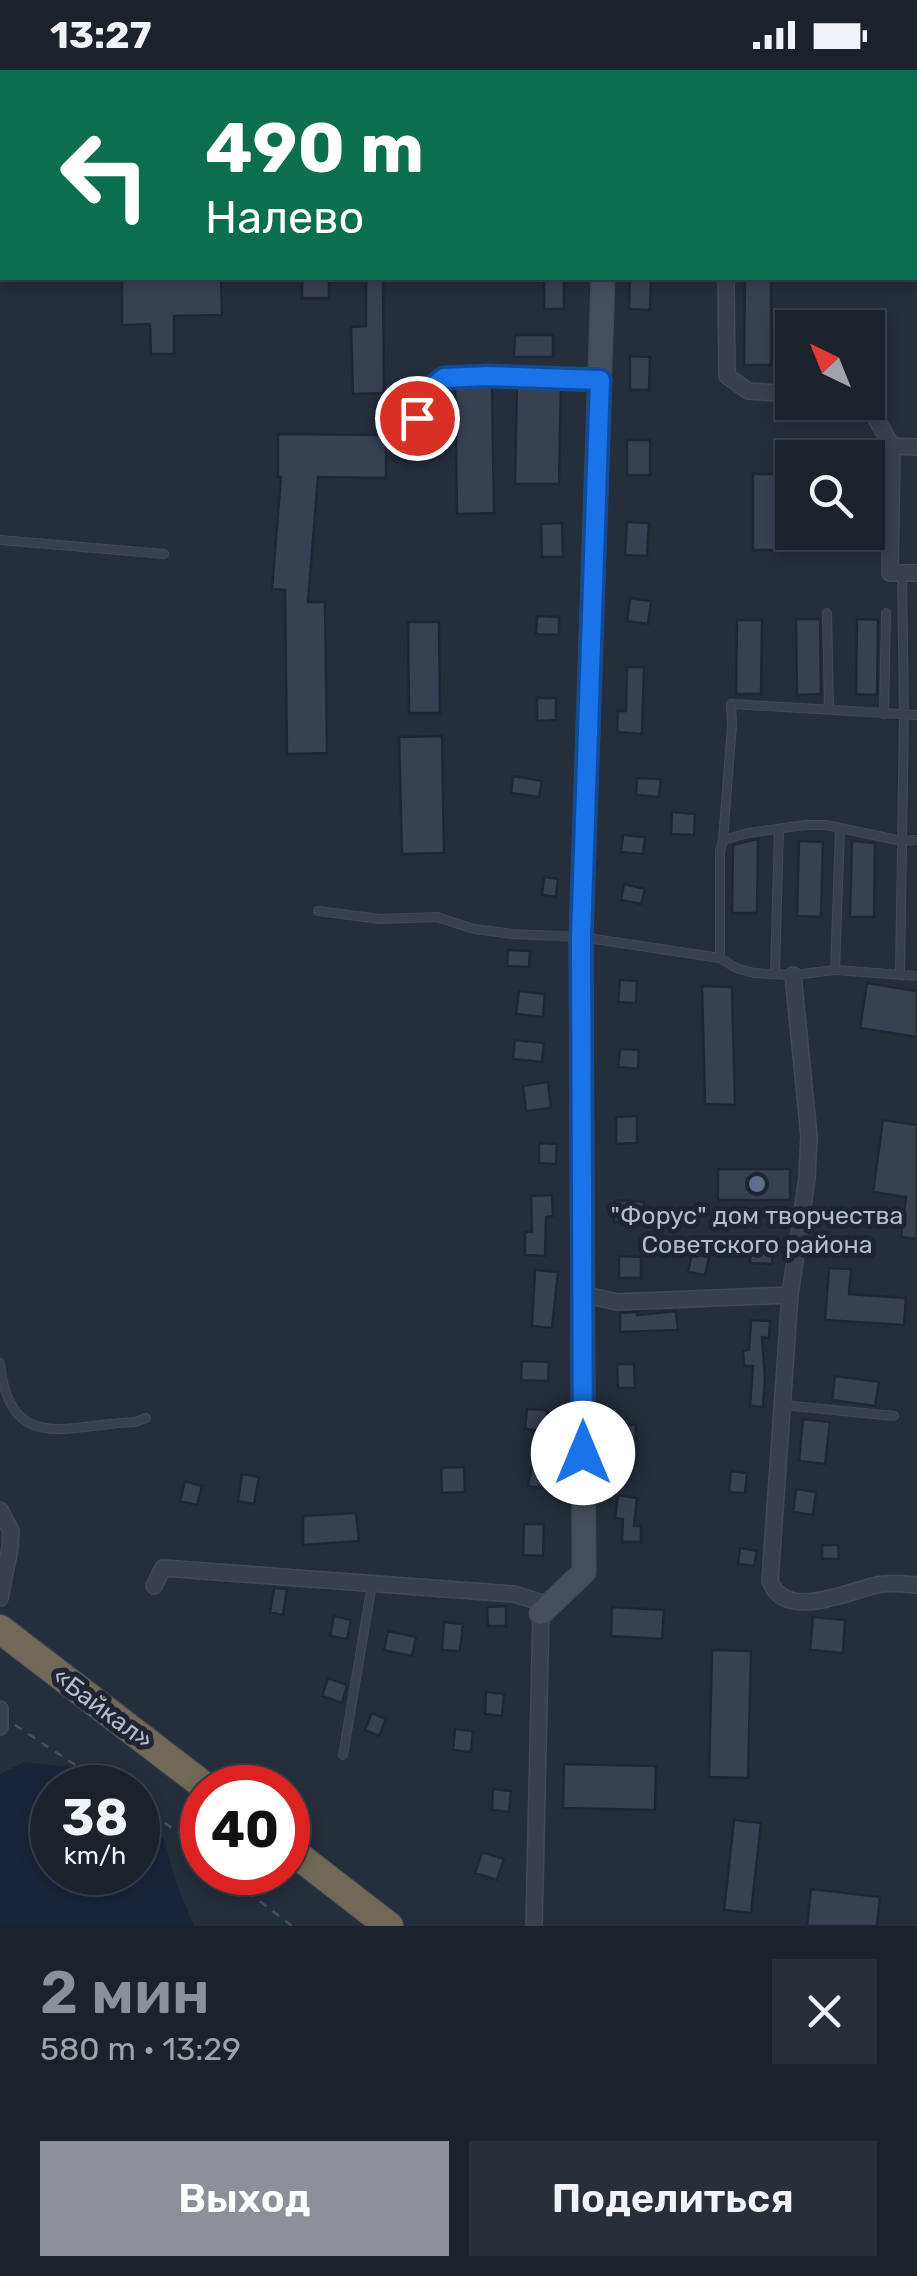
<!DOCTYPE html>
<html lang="ru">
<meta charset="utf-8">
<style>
body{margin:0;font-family:Rubik,sans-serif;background:#292f38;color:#f1f3f6;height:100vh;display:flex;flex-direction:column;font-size:38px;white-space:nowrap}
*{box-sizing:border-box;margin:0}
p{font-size:32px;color:#a0a4a9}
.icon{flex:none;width:55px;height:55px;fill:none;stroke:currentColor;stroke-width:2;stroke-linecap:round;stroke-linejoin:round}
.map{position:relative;height:1856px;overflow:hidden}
.side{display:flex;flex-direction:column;background:#1c222c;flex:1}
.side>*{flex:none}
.hud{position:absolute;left:0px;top:0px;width:918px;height:210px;box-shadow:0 5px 15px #0003,0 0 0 2px #3a3f48;background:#0b6e4f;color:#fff;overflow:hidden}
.needle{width:65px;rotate:317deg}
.tools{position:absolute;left:775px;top:240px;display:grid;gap:20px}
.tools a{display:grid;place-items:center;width:110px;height:110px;border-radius:0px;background:#1c222c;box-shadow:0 5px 15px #0003,0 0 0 2px #3a3f48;font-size:50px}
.speed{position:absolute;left:30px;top:1695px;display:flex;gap:20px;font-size:50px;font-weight:700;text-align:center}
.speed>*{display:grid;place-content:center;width:130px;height:130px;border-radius:50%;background:#1c222c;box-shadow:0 5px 15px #0003,0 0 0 2px #3a3f48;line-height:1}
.speed small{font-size:25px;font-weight:400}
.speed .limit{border:15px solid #d22;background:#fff;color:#111}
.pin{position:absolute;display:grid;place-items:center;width:85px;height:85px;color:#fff;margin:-42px;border:5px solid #fff;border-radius:50%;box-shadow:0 2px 10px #0007}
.me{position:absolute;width:110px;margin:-55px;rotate:0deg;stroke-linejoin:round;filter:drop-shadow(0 0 8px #0008)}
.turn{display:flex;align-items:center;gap:35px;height:210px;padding:0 40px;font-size:45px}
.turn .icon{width:130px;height:130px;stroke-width:2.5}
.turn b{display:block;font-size:70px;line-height:85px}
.round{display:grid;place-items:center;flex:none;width:105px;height:105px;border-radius:0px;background:#292f38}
.summary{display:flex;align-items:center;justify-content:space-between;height:170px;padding:0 40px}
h1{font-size:60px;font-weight:600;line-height:75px;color:#8c9099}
.button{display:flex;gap:20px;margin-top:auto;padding:20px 40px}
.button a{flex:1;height:115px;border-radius:0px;background:#8c9099;color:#fff;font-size:40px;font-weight:600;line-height:115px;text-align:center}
.button a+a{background:#292f38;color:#f1f3f6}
.status{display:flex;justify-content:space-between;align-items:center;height:70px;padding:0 50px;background:#1c222c;direction:ltr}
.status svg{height:28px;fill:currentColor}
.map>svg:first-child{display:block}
.water{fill:#192439}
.building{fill:#384152;stroke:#202733;stroke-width:2.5}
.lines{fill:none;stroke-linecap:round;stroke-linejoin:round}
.lane-casing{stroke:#424955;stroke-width:10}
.street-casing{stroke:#424955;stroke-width:18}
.secondary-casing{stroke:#424955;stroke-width:25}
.primary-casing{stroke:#424955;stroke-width:28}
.highway-casing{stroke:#444b57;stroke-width:30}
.path{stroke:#405255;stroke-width:2.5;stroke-dasharray:8 8;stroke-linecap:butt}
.lane{stroke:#39404c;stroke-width:8}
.street{stroke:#39404c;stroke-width:15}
.secondary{stroke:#474f5e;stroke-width:22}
.primary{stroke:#575f6c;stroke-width:25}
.highway{stroke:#716857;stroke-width:28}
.route-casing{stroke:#114b97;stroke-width:25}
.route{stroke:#1a73e8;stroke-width:18}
.service-dot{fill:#5c6f8a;stroke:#1e2531;stroke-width:4}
.labels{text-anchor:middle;stroke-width:10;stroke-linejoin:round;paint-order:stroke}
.poi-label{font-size:25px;fill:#b5bbc7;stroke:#1e2531}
.street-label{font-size:25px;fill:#b5bbc7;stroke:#1e2531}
</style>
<div class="status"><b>13:27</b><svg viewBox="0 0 49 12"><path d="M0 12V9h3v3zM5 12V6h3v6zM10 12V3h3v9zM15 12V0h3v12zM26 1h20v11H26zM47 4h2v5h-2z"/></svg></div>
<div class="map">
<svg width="917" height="1856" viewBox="0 0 917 1856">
<rect width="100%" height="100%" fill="#252e3b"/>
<path class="water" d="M24,1692L69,1697L99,1717L52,1718V1802H138V1750L164,1769L176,1812L194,1856H0V1704Z"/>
<path class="building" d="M122,208H221L222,245L174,246V284H151L150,254L122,255Z
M302,208H329V228H302Z
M366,208H383L384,323L353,324L351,257L366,256Z
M544,208H564V239H544Z
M630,208H651L650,240L629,239Z
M745,208H771V295H744Z
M515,265H553V287H514Z
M630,286L650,287L649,320H630Z
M492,314L494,443L457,444L455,315Z
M517,314L561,315L559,414H515Z
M278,364L386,365V408L318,407L308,532H325L327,683L287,684L285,520L272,519L281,407H278Z
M627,370H650V405H627Z
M753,404H782V430H792V453H783V480H753Z
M627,452L649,453L647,486L625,485Z
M562,453L563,487H542L541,454Z
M816,462H843V480H816Z
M630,528L651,531L648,554L627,551Z
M537,546L559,547V565L536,564Z
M796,549H820L821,624L797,625Z
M857,549L878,550L877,625L856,624Z
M737,550H762L761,624H736Z
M408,552H439L440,643H409Z
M627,597H644L642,664L617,662L618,641H626Z
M537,628H556V650L537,651Z
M442,666L444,783L402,784L399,667Z
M513,706L542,711L539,727L511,723Z
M637,708L661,709L659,727L636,725Z
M672,742L695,744L694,765L671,764Z
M623,765L645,767L643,784L621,782Z
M758,769L757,843H732L733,775Z
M799,771L823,772L821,847L797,846Z
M852,771L875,773L874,847H850Z
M544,807L558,809L556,827L542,825Z
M624,814L645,819L641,834L621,830Z
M508,880L530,881L529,897L507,896Z
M620,910L637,911L636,933L618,932Z
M867,913L917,921V967L860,958Z
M702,916L732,917L735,1035L705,1034Z
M519,921L545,924L543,947L516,944Z
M515,970L544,973L542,992L513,989Z
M620,979L639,980L638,999L618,997Z
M548,1012L551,1038L526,1041L523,1016Z
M637,1046V1073L616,1074V1047Z
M883,1050L917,1055V1169L901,1167L906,1127L873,1122Z
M539,1073L557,1074L556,1094L539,1093Z
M718,1099H790V1130H718Z
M552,1125L553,1146L546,1147L545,1186L525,1185V1162H532L531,1126Z
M616,1130L644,1132L642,1154L614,1152Z
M751,1176L773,1177L772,1194L750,1193Z
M692,1184L709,1187L705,1205L688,1202Z
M619,1186L641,1187V1208H619Z
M829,1198L851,1199L849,1224L906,1228L904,1255L825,1250Z
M535,1200L558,1202L552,1258L532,1256Z
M676,1241L678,1260L620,1262V1243L637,1242V1245Z
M751,1250L770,1251L769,1268L762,1267L765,1308L763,1337L750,1336L753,1296H744L743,1281L749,1280Z
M522,1291L549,1292L548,1311L521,1310Z
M617,1294H634L635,1318H618Z
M835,1306L879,1312L875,1336L832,1330Z
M527,1339L547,1340L545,1361L525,1359Z
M803,1349L830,1352L825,1394L799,1391Z
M615,1354L636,1355L635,1386L614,1385Z
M464,1397L465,1422L442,1423L441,1398Z
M531,1398L545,1400L542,1418L528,1416Z
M731,1401L747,1403L745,1423L729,1422Z
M242,1404L259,1407L254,1434L238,1431Z
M185,1411L202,1416L197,1435L180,1431Z
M796,1419L816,1422L813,1445L793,1442Z
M618,1425L637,1428L634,1456H641V1472H622L623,1449L615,1448Z
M356,1443L359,1471L303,1475V1446Z
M524,1454H544L543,1486L523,1485Z
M822,1475H838L839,1489H822Z
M740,1478L757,1481L754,1496L738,1494Z
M274,1518L287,1519L283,1545L270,1542Z
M506,1536V1556H488L487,1537Z
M612,1537L664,1540L662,1569L611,1566Z
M334,1546L351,1550L347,1569L330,1566Z
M813,1547L845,1550L843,1583L810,1580Z
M444,1552L463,1554L460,1581L442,1580Z
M388,1561L416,1567L412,1586L384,1580Z
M712,1580L751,1581L748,1708L709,1707Z
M328,1608L347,1615L342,1633L322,1626Z
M486,1622L504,1624L502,1646L485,1644Z
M372,1643L386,1649L379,1666L365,1660Z
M455,1659L473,1661L471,1682L453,1680Z
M564,1694L656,1696L655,1740L563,1738Z
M493,1719L511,1721L509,1742L492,1740Z
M734,1750L761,1753L751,1843L724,1840Z
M482,1782L504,1789L497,1810L475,1803Z
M811,1819L880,1827L877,1856H807Z"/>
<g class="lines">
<defs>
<path id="lane" d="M422,376L417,348L423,325L444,307L487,305L595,309
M0,470L164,484
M827,543L829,639
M884,644L886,543
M723,770L748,763L805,755H826L902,771L917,770
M318,841L380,849L437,847L474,859L513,864L581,867L720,888L736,898L754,903L793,905L835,900L917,906
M720,888V781L723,770L732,655L731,634L917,645
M835,900L840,760
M775,903L779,760
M900,905L904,644L902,503
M0,1293C9,1386 69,1354 135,1352L146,1348
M783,1335L894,1346
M343,1685L372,1514"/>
<path id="street" d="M915,59L917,60
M726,208L727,306L748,321L792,324
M866,332L892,376L917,377
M892,376L890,503H917
M793,905L809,1066L807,1108L790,1225L770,1511C785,1552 849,1521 877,1515C891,1512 904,1514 917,1515
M582,1224L617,1232L790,1225
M0,1440L11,1461L10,1478L0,1528
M154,1516L163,1498L514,1524L549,1535
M0,1639V1657
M534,1856L541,1543"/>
<path id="secondary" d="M741,2V0
M541,1543L584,1502L581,867L603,208"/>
<path id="primary" d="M315,0L323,2
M915,74H917"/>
<path id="highway" d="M0,1559L207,1718
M288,1778L389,1856"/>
</defs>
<use href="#lane" class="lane-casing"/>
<use href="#street" class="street-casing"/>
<use href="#secondary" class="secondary-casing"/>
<use href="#primary" class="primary-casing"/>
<use href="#highway" class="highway-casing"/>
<path class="path" d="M15,1655L110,1718
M138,1735L178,1762L202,1784
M222,1802L292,1856"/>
<use href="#lane" class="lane"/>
<use href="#street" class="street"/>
<use href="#secondary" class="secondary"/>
<use href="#primary" class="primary"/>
<use href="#highway" class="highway"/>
</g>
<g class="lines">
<defs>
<path id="route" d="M417,348L423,325L444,308L487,306L600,310L581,867L583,1383"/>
</defs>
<use href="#route" class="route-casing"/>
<use href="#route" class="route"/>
</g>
<circle class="service-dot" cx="757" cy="1114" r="10"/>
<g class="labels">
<g class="poi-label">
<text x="757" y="1154">"Форус" дом творчества<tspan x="757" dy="29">Советского района</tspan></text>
</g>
<g class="street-label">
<text transform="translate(103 1638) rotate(37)" y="9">«Байкал»</text>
</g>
</g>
</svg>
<div class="tools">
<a><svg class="needle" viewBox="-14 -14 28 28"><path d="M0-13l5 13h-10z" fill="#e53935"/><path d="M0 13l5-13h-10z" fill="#a0a4a9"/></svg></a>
<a><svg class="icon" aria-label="search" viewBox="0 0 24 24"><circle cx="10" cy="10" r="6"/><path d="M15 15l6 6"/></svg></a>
</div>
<div class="speed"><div>38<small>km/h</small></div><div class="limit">40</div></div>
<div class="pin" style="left:417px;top:348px;background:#d93025"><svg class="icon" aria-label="arrive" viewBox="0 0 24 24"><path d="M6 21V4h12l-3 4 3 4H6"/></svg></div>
<svg class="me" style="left:583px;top:1383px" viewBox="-20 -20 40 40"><circle r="19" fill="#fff"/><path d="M0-13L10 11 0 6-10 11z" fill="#1a73e8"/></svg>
<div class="hud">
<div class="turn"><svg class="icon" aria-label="left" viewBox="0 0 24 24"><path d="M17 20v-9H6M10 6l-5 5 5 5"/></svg><div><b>490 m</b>Налево</div></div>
</div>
</div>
<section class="side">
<div class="summary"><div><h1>2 мин</h1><p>580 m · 13:29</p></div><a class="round"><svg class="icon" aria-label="close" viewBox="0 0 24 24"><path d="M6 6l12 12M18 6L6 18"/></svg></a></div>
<div class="button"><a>Выход</a><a>Поделиться</a></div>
</section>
